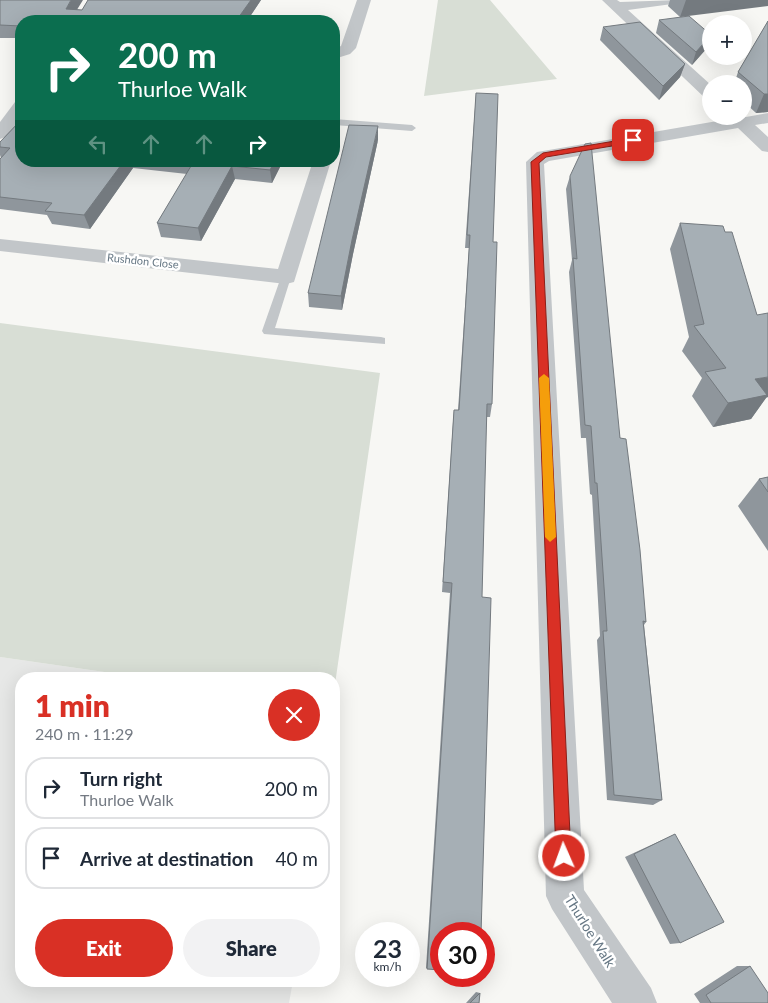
<!DOCTYPE html>
<meta charset="utf-8">
<style>
body{margin:0;font-family:Lato,sans-serif;background:#f2f2f3;color:#1f2937;height:100vh;display:flex;flex-direction:column;font-size:19px;white-space:nowrap}
*{box-sizing:border-box;margin:0}
p{font-size:16px;color:#747a83}
.icon{flex:none;width:28px;height:28px;fill:none;stroke:currentColor;stroke-width:2;stroke-linecap:round;stroke-linejoin:round}
.map{position:relative;flex:1;overflow:hidden}
.details{position:absolute;left:15px;top:672px;width:325px;height:315px;display:flex;flex-direction:column;background:#fff;border-radius:20px;box-shadow:0 5px 20px #0002}
.details>*{flex:none}
.banner{position:absolute;left:15px;top:15px;width:325px;height:152px;border-radius:20px;box-shadow:0 5px 20px #0002;background:#0b6e4f;color:#fff;overflow:hidden}
.controls{position:absolute;left:702px;top:15px;display:grid;gap:10px}
.controls a{display:grid;place-items:center;width:50px;height:50px;border-radius:50%;background:#fff;box-shadow:0 5px 20px #0002;font-size:25px}
.speed{position:absolute;left:355px;top:922px;display:flex;gap:10px;font-size:25px;font-weight:700;text-align:center}
.speed>*{display:grid;place-content:center;width:65px;height:65px;border-radius:50%;background:#fff;box-shadow:0 5px 20px #0002;line-height:1}
.speed small{font-size:12px;font-weight:400}
.speed .limit{border:8px solid #d22;background:#fff;color:#111}
.pin{position:absolute;display:grid;place-items:center;width:42px;height:42px;color:#fff;margin:-21px;border-radius:10px;box-shadow:0 2px 8px #0006}
.me{position:absolute;width:55px;margin:-28px;rotate:358deg;stroke-linejoin:round;filter:drop-shadow(0 0 4px #0008)}
.turn{display:flex;align-items:center;gap:18px;height:105px;padding:0 20px;font-size:22px}
.turn .icon{width:65px;height:65px;stroke-width:2.5}
.turn b{display:block;font-size:35px;line-height:42px}
.lanes{display:flex;align-items:center;height:48px;padding:0 20px;background:#0003;justify-content:center;gap:25px;direction:ltr}
.lanes .off{opacity:.35}
.round{display:grid;place-items:center;flex:none;width:52px;height:52px;border-radius:26px;background:#f2f2f3}
.summary{display:flex;align-items:center;justify-content:space-between;height:85px;padding:0 20px}
h1{font-size:30px;font-weight:800;line-height:38px;color:#d93025}
.button{display:flex;gap:10px;margin-top:auto;padding:10px 20px}
.button a{flex:1;height:58px;border-radius:30px;background:#d93025;color:#fff;font-size:20px;font-weight:800;line-height:58px;text-align:center}
.button a+a{background:#f2f2f3;color:#1f2937}
ul{padding:0;list-style:none}
li{display:flex;align-items:center;gap:15px;height:62px;margin:0 10px 8px;padding:0 10px;border:2px solid #e0e1e3;border-radius:20px}
li div{flex:1}
li b{display:block;font-size:19px}
li em{font-style:normal}
.map>svg:first-child{display:block}
.built{fill:#e7e8e7}
.green{fill:#d8ded5}
.lines{fill:none;stroke-linecap:round;stroke-linejoin:round}
.lane{fill:#c2c6c9;fill-rule:evenodd}
.street{fill:#c2c6c9;fill-rule:evenodd}
.wall{fill:#8f969c}
.shaded-wall{fill:#747a7f}
.building{fill:#a6afb5;stroke:#747a7f}
.route{fill:#d93025;stroke:#8d1f18}
.slow{fill:#f59e0b}
.labels{text-anchor:middle;stroke-width:5;stroke-linejoin:round;paint-order:stroke}
.far-street-label{font-size:11px;fill:#667784;stroke:#fff}
.street-label{font-size:14px;fill:#667784;stroke:#fff}
</style>
<div class="map">
<svg width="768" height="1003" viewBox="0 0 768 1003">
<rect width="100%" height="100%" fill="#f7f7f4"/>
<path class="built" d="M0,657L153,679H21V981H293L289,1003H0Z"/>
<path class="green" d="M438,0H490L557,79L424,96Z
M0,323L380,373L334,691V679H153L0,657Z"/>
<g class="lines">
<path class="lane" d="M334,119L412,125L416,128L412,131L334,125Z
M286,274L291,277L275,328L381,337L385,338V344L264,334L262,331L281,277Z"/>
<path class="street" d="M357,0H371L356,48L350,54L334,59V49L341,46Z
M602,0H617L620,2L679,0L672,4L628,10L711,85V99L705,98Z
M21,101C22,115 16,135 0,139V122L15,102Z
M768,113V123L755,125L768,137V152L762,151L738,128L549,161L544,164L584,890L651,988L657,1003H612L552,909L546,896L526,162L537,152L543,151L729,119L727,116L746,117Z
M313,161H331L294,282L286,284L0,251V239L278,269Z"/>
</g>
<path class="wall" d="M0,0L82,10L88,0H261L247,21H21V38H0Z
M670,0H768L680,17L668,6Z
M659,20L711,35L707,48L692,65L656,33Z
M768,21V112L756,113L744,102V84H734L738,72Z
M603,27L685,64L680,77L659,100L600,40Z
M476,93L493,242L492,404L490,417H487L441,970L426,968L450,593L442,592L453,422L454,410H458L469,248H465Z
M21,120V161H283L272,183L235,179L201,241L161,237L157,223L187,174L133,168L90,229L52,224L47,215L0,209V159L1,158L0,155V142Z
M378,140L353,254L342,310L309,307L308,293Z
M570,176L620,438L646,622L644,625L662,800L653,805L607,800L597,640L600,636L592,495L590,494L586,438H581L569,272L572,260L566,189Z
M680,223L766,398L751,419L713,427L692,396L702,378L682,351L689,337L670,249Z
M768,477V551L738,506L759,479Z
M675,834L680,943L670,944L625,857Z
M737,966H750L768,1003H700L694,994Z
M476,992L480,993L479,1003H466Z"/>
<path class="shaded-wall" d="M71,0H83L70,21L66,9Z
M251,0H261L247,21H236Z
M686,0H768V6L680,17Z
M711,36L707,48L692,65L696,52Z
M685,64L680,77L659,100L663,86Z
M764,94H768V112L756,113Z
M378,126V140L353,254L342,310L341,296L352,240Z
M124,161H130L133,168L90,229L84,215Z
M275,161H283L272,183L270,170Z
M232,166L235,179L201,241L198,228Z
M768,377V397L766,398L751,419L713,427L728,403L755,379Z"/>
<path class="building" d="M0,0H71L66,9L82,10L88,0H251L236,21H21V26L0,25Z
M689,16L711,35L696,52L659,20Z
M768,21V94H764L738,72Z
M640,22L685,64L663,86L603,27Z
M476,93L498,94L493,242H497L493,370L492,404H487L482,597L491,598L481,934H441V970L427,969L452,583L443,582L454,410H459L470,235H467Z
M21,120V161H124L84,215L45,211L52,203L0,197V159L10,148L0,147V142Z
M349,125L378,126L352,240L341,296L308,293Z
M591,143L620,438L626,439L640,550L646,622L643,621L662,800L614,795L603,631H607L597,483H595L591,426L585,425L573,258L577,259L570,176L585,144Z
M192,161H275L270,170L232,166L198,228L157,223L194,161Z
M680,223L723,226L725,232H732L757,315L768,313V377L755,379L767,395L728,403L705,372L726,368L694,326L704,324Z
M768,477V492L759,479Z
M675,834L724,922L680,943L634,854Z
M750,966L768,993V1003H711L706,995Z
M480,993L479,1003H470Z"/>
<path class="route" d="M633,138L637,140L636,142L546,157L539,163L571,856L569,862L564,864L558,862L556,856L531,162L543,153Z"/>
<path class="slow" d="M544,374L549,378L556,537L550,542L545,537L539,378Z"/>
<g class="labels">
<g class="far-street-label">
<text transform="translate(143 261) rotate(6)" y="4">Rushdon Close</text>
</g>
<g class="street-label">
<text transform="translate(590 931) rotate(58)" y="5">Thurloe Walk</text>
</g>
</g>
</svg>
<div class="controls">
<a>+</a>
<a>−</a>
</div>
<div class="speed"><div>23<small>km/h</small></div><div class="limit">30</div></div>
<div class="pin" style="left:633px;top:140px;background:#d93025"><svg class="icon" aria-label="arrive" viewBox="0 0 24 24"><path d="M6 21V4h12l-3 4 3 4H6"/></svg></div>
<svg class="me" style="left:564px;top:856px" viewBox="-20 -20 40 40"><circle r="17" fill="#d93025" stroke="#fff" stroke-width="3"/><path d="M0-11L8 9 0 5-8 9z" fill="#fff"/></svg>
<div class="banner">
<div class="turn"><svg class="icon" aria-label="right" viewBox="0 0 24 24"><path d="M7 20v-9h11M14 6l5 5-5 5"/></svg><div><b>200 m</b>Thurloe Walk</div></div>
<div class="lanes"><svg class="icon off" aria-label="left" viewBox="0 0 24 24"><path d="M17 20v-9H6M10 6l-5 5 5 5"/></svg><svg class="icon off" aria-label="ahead" viewBox="0 0 24 24"><path d="M12 20V5M6 11l6-6 6 6"/></svg><svg class="icon off" aria-label="ahead" viewBox="0 0 24 24"><path d="M12 20V5M6 11l6-6 6 6"/></svg><svg class="icon" aria-label="right" viewBox="0 0 24 24"><path d="M7 20v-9h11M14 6l5 5-5 5"/></svg></div>
</div>
<section class="details">
<div class="summary"><div><h1>1 min</h1><p>240 m · 11:29</p></div><a class="round" style="background:#d93025;color:#fff"><svg class="icon" aria-label="close" viewBox="0 0 24 24"><path d="M6 6l12 12M18 6L6 18"/></svg></a></div>
<ul>
<li><svg class="icon" aria-label="right" viewBox="0 0 24 24"><path d="M7 20v-9h11M14 6l5 5-5 5"/></svg><div><b>Turn right</b><p>Thurloe Walk</p></div><em>200 m</em></li>
<li><svg class="icon" aria-label="arrive" viewBox="0 0 24 24"><path d="M6 21V4h12l-3 4 3 4H6"/></svg><div><b>Arrive at destination</b></div><em>40 m</em></li>
</ul>
<div class="button"><a>Exit</a><a>Share</a></div>
</section>
</div>
